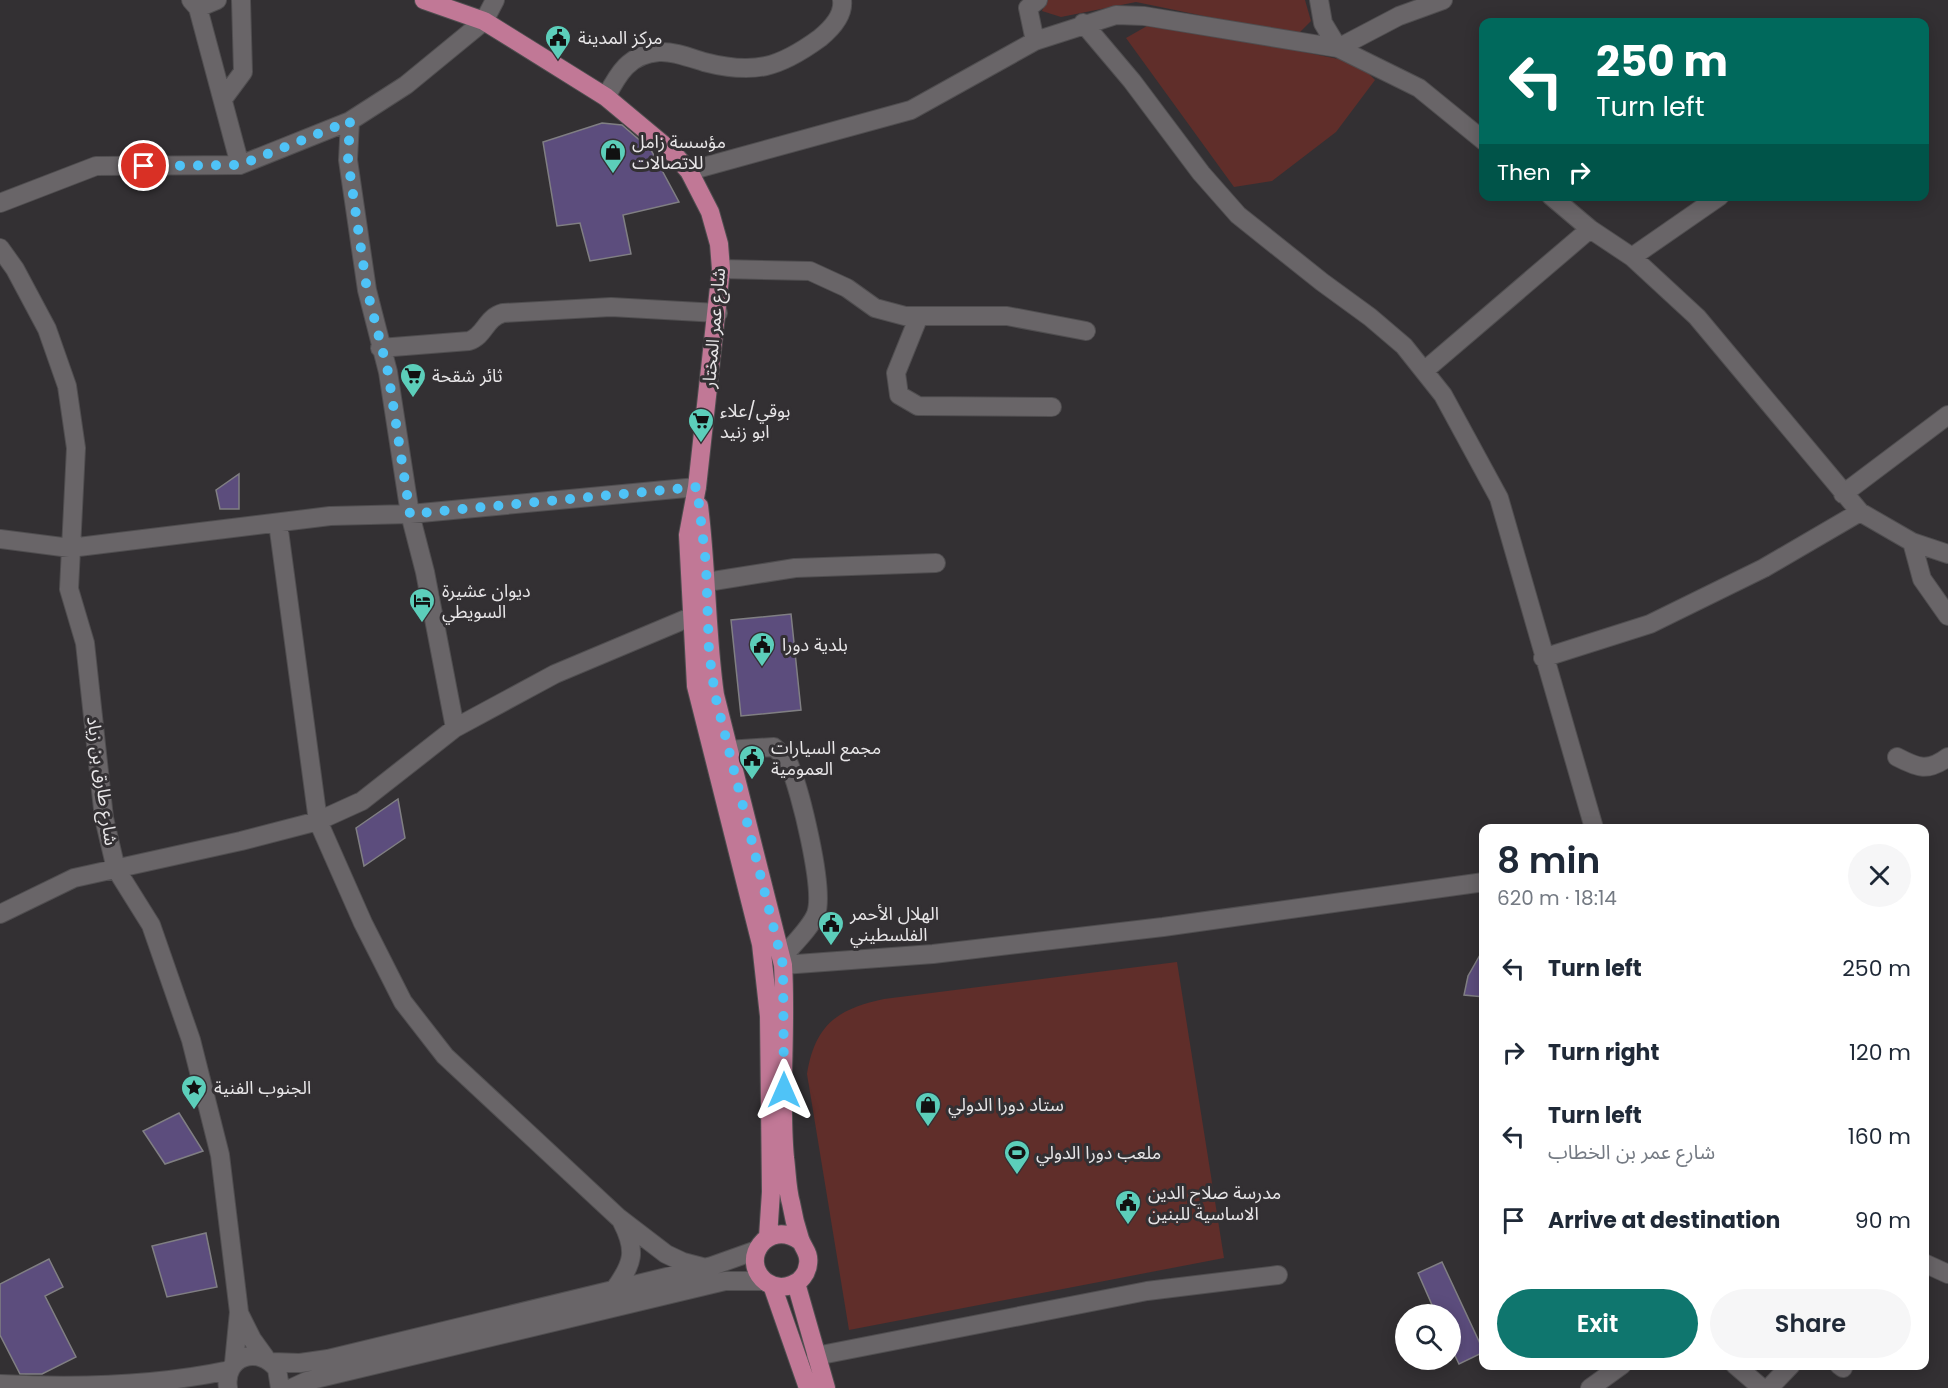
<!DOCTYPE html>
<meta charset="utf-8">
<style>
body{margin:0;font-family:Poppins,"Noto Sans Arabic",sans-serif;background:#f6f6f7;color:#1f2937;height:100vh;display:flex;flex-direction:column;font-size:22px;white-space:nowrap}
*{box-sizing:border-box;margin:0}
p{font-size:20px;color:#747a83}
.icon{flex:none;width:33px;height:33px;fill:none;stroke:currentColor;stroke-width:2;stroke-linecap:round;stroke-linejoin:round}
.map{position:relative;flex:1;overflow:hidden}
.sheet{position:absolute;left:1479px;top:824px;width:450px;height:546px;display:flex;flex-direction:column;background:#fff;border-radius:12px;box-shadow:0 3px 15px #0003}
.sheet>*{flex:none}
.banner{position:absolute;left:1479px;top:18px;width:450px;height:183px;border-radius:12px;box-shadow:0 3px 15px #0003;background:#00695c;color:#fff;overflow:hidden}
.fabs{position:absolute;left:1395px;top:1304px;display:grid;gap:12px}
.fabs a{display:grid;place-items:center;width:66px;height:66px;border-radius:50%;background:#fff;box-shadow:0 3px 15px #0003;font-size:30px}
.pin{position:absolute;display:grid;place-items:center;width:51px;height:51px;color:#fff;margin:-26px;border:3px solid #fff;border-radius:50%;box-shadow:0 2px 6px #0007}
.me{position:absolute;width:66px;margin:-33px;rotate:0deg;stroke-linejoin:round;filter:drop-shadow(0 0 4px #0008)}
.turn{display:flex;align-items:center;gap:21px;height:126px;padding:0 18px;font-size:27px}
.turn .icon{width:78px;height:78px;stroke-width:2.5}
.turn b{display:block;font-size:42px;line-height:51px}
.then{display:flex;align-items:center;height:57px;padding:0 18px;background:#0003;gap:12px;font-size:22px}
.round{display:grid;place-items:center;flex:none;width:63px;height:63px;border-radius:32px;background:#f6f6f7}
.summary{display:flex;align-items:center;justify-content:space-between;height:102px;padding:0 18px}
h1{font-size:36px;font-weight:600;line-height:45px}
.primary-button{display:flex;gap:12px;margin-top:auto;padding:12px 18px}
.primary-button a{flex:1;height:69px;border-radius:36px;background:#0f766e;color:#fff;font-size:24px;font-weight:600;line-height:69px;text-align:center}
.primary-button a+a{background:#f6f6f7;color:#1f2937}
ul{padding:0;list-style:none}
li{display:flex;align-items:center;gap:18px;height:84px;padding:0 18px}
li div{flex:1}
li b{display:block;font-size:22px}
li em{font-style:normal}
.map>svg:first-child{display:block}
.green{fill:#602e2a}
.building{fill:#5c4d7d;stroke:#807f83;stroke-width:1.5}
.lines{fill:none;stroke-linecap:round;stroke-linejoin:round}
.minor-casing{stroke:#504e50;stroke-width:20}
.major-casing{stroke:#504e50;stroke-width:20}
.minor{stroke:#696568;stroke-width:18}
.major{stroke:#c17896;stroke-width:18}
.route{stroke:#4fc3f7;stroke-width:10;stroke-dasharray:0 18}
.labels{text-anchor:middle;stroke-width:6;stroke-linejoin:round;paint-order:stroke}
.poi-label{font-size:18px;fill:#e8e6e8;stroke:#333033;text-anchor:start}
.street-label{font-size:18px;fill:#e8e6e8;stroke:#333033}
</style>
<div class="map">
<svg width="1948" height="1388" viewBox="0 0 1948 1388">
<rect width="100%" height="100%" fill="#333033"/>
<path class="green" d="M1047,0H1305L1311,21L1297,35L1136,2L1061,17L1042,11Z
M1154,22L1358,63L1375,80L1336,132L1272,181L1234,187L1126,38Z
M1177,962L1224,1258L849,1330L807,1074C815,1025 837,1009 884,999Z"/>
<path class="building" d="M602,123L622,125L651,150L679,202L623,215L631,254L590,261L580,223L557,226L543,142Z
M239,474V509H220L216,490Z
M791,614L801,710L741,716L731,620Z
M398,799L405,838L364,866L356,828Z
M1484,948V997L1464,995L1468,976Z
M179,1113L203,1151L165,1164L143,1131Z
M206,1233L217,1287L167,1297L152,1246Z
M49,1259L63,1287L45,1296L76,1357L42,1374H20L0,1335V1284Z
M1442,1262L1484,1352L1459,1364L1450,1345V1314H1436L1418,1273Z"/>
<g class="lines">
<defs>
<path id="minor" d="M191,0L198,8L217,0
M1319,0L1323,23L1338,48
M198,8L240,165
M1083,23L1132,81L1201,173L1238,215L1322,282L1370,317L1404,346L1443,395L1499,498L1594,828
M1035,41L1028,8L1038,0
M1338,48L1399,16L1443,0
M606,97C618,74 629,54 659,52C673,51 691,58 704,62C754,75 779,68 820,38C831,29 844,15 842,0
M223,99L243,72L241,0
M350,121L348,160L367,290L388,372L410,514L425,572L455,728
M689,171L911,110L1035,41L1116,15L1144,16L1338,48L1419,88L1484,141
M1551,196L1590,229L1632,257L1697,317L1860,512L1912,542L1948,554
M0,203L96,166L240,165L350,121L406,85L484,21L495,0
M0,248L15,269L47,329L67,386L76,448L69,589L85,643L104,818L116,869L151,925L191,1040L220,1155L239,1312L234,1363
M1632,257L1720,196
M721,269L810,271L847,288L875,308L905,316H1007L1086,331
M919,316L896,373L899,395L918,406L1052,407
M380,348L469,341C485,336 485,318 503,313L611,307L718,313
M1424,371L1590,229
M1843,494L1948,415
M278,523L318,821L363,923L403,1002L445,1056L619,1218L666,1254L683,1262L706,1268
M0,539L70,548L330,516L410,514L697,487
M1912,542L1922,579L1948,616
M707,582L795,568L936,563
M1543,658L1650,624L1764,568L1860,512
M727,750L774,747C779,752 786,758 789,764C800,790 825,889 816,914C810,929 792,945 782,958
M1897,757C1918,768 1928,772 1948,757
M0,914L74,878L241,841L318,821L362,801L455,728L555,674L693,616
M783,965L933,954L1163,927L1484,882
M1924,1263L1948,1274
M614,1290C633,1264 637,1251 622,1222
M239,1313L252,1339L265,1357
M816,1356L1147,1291L1278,1275
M272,1362L300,1363L328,1359L712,1266L757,1250
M1735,1365L1762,1388
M1839,1365L1843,1368
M0,1384C76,1388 155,1386 230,1370
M228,1388C223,1356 259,1345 277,1369L280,1388
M292,1388L307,1381L725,1281H765
M1590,1388L1622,1365
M1769,1388L1791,1365"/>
<path id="major" d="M424,0L484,21L606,97L672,152L689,171L710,212L719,244L721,269L697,487L688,535L696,686L761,944L769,1016L771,1192L768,1237
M699,506C707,569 706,632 715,695L783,965C787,1029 779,1094 785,1158C787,1173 787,1189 791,1203C793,1215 796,1227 800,1239C803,1248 810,1253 808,1264C806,1284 782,1293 766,1282C738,1260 768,1218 800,1241
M796,1283L826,1388
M772,1285L808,1388"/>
</defs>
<use href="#minor" class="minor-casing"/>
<use href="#major" class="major-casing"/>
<use href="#minor" class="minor"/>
<use href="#major" class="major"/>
</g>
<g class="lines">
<path class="route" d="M144,166L240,165L350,121L348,160L367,290L388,372L410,514L697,487L706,564L709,652L715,695L783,965L784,1090"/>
</g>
<defs>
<symbol id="civic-pin" viewBox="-11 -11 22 30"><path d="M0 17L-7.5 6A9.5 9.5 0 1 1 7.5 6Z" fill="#5cceba" stroke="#333033"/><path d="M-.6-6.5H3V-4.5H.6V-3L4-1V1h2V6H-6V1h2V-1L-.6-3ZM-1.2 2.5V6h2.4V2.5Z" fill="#111"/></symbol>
<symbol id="shop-pin" viewBox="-11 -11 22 30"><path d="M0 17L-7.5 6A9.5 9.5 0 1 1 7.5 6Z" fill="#5cceba" stroke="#333033"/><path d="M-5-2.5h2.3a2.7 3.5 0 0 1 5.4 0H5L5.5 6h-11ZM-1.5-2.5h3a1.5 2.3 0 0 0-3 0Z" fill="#111"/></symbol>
<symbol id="supermarket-pin" viewBox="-11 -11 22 30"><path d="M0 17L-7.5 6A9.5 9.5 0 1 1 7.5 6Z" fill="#5cceba" stroke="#333033"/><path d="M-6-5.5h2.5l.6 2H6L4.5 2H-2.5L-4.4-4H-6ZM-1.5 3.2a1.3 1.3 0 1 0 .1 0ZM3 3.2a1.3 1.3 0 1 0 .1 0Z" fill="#111"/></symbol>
<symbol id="hotel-pin" viewBox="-11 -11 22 30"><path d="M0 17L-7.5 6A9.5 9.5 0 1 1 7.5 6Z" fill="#5cceba" stroke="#333033"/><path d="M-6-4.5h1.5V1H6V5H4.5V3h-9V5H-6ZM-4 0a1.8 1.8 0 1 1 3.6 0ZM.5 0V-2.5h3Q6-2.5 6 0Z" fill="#111"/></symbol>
<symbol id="sight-pin" viewBox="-11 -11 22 30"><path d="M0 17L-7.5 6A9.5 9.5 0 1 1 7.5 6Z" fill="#5cceba" stroke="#333033"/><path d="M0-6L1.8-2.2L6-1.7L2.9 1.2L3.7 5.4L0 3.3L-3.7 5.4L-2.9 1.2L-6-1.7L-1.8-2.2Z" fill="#111"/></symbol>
<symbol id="stadium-pin" viewBox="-11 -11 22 30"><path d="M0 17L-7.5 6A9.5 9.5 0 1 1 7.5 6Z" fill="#5cceba" stroke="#333033"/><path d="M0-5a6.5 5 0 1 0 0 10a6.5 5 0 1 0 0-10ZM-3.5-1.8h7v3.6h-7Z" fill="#111"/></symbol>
</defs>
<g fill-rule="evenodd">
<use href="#civic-pin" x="543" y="23" width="30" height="40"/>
<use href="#shop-pin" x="598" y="137" width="30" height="40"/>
<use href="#supermarket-pin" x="398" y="361" width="30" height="40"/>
<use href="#supermarket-pin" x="686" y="406" width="30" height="40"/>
<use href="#hotel-pin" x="407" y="586" width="30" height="40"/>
<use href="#civic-pin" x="747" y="630" width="30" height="40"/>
<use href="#civic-pin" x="737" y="743" width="30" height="40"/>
<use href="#civic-pin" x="816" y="909" width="30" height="40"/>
<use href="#sight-pin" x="179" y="1073" width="30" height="40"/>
<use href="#shop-pin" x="913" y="1090" width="30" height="40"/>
<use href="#stadium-pin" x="1002" y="1138" width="30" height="40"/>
<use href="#civic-pin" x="1113" y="1188" width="30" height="40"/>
</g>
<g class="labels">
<g class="poi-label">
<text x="578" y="44">مركز المدينة</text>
<text x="632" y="148">مؤسسة زامل<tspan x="632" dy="21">للاتصالات</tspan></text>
<text x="432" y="382">ثائر شقحة</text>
<text x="720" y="417">بوقي/علاء<tspan x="720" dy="21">ابو زنيد</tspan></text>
<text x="442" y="597">ديوان عشيرة<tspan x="442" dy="21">السويطي</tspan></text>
<text x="782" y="651">بلدية دورا</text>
<text x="771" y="754">مجمع السيارات<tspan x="771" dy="21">العمومية</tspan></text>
<text x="850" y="920">الهلال الأحمر<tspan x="850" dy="21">الفلسطيني</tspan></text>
<text x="214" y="1094">الجنوب الفنية</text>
<text x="948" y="1111">ستاد دورا الدولي</text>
<text x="1036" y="1159">ملعب دورا الدولي</text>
<text x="1148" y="1199">مدرسة صلاح الدين<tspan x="1148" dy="21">الاساسية للبنين</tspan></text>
</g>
<g class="street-label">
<text transform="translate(714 328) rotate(-85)" y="6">شارع عمر المختار</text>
<text transform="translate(102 781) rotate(82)" y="6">شارع طارق بن زياد</text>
</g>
</g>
</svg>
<div class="fabs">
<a><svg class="icon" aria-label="search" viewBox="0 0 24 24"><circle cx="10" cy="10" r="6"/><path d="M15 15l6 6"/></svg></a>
</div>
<div class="pin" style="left:144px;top:166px;background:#d93025"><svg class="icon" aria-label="arrive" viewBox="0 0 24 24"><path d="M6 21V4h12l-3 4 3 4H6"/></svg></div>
<svg class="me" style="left:784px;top:1090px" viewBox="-20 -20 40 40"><path d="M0-17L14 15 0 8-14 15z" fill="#4fc3f7" stroke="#fff" stroke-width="4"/></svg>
<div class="banner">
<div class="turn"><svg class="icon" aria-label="left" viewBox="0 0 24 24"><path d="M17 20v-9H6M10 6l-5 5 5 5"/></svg><div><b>250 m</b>Turn left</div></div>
<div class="then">Then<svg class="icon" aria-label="right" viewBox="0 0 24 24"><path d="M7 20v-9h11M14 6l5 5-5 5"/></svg></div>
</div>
<section class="sheet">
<div class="summary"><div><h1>8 min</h1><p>620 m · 18:14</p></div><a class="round"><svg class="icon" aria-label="close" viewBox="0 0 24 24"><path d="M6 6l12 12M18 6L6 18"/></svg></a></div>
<ul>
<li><svg class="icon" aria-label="left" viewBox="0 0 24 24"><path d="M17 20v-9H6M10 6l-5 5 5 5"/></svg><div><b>Turn left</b></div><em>250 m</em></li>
<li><svg class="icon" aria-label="right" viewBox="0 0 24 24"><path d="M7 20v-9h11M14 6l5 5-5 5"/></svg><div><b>Turn right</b></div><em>120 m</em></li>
<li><svg class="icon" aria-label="left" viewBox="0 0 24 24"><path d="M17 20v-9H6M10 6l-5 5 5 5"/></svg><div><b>Turn left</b><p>شارع عمر بن الخطاب</p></div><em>160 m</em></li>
<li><svg class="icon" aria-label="arrive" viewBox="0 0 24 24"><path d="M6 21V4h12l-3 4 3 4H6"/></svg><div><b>Arrive at destination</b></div><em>90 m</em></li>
</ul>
<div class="primary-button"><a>Exit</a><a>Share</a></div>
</section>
</div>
